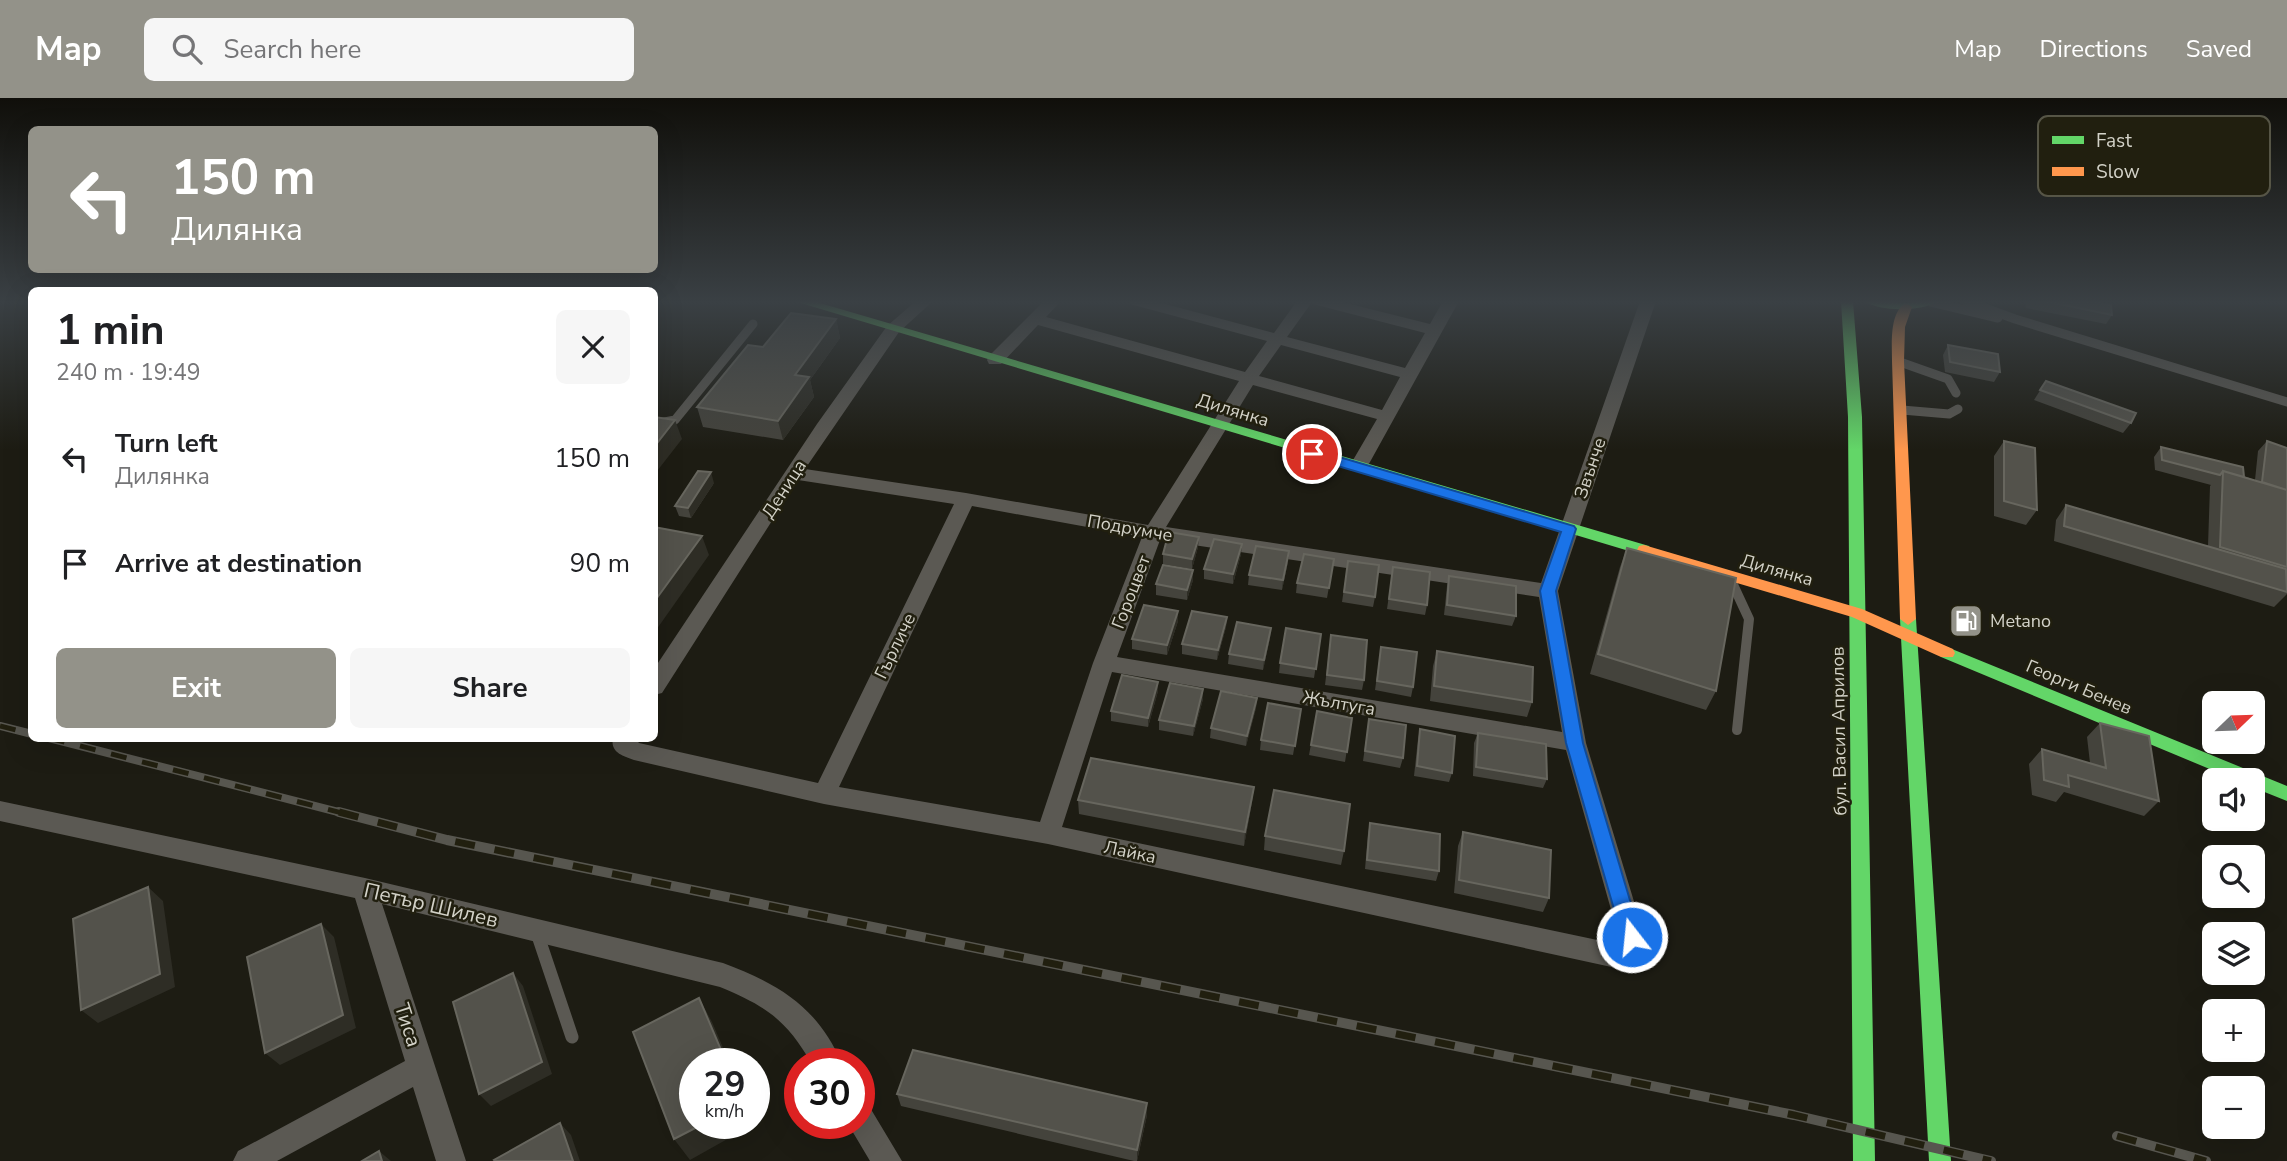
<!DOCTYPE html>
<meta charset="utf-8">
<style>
body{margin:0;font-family:"Nunito Sans",sans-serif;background:#f6f6f6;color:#202124;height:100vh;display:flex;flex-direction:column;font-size:26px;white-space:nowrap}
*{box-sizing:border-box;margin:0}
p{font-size:23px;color:#757577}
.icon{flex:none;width:38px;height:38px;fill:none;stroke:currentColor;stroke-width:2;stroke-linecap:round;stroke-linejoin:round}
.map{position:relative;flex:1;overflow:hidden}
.drawer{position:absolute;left:28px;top:189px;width:630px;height:455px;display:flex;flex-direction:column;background:#fff;border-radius:10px;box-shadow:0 7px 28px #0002}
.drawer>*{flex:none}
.banner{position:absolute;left:28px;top:28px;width:630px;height:147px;border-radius:10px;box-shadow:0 7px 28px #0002;background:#939289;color:#fff;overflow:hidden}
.needle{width:46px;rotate:67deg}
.controls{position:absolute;left:2202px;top:593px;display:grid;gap:14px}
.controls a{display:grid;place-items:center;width:63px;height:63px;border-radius:10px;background:#fff;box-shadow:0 7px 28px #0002;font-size:35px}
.speed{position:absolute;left:679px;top:950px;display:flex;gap:14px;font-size:35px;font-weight:700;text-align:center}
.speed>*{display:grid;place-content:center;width:91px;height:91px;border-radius:50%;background:#fff;box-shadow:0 7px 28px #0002;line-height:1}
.speed small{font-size:18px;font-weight:400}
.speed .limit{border:10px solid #d22;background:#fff;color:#111}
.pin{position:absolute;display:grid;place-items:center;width:60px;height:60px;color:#fff;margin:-30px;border:4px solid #fff;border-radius:50%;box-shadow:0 2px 7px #0007}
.me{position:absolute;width:77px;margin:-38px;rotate:344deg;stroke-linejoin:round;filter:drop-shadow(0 0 5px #0008)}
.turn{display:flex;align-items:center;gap:24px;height:147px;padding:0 28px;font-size:32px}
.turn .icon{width:91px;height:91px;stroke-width:2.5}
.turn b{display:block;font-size:49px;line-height:60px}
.round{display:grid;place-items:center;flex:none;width:74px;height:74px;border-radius:10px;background:#f6f6f6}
.summary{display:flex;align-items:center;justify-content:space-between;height:119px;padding:0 28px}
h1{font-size:42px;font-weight:700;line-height:52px}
.cta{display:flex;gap:14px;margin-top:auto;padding:14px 28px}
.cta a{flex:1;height:80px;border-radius:10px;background:#939289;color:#fff;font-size:28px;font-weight:700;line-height:80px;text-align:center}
.cta a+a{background:#f6f6f6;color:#202124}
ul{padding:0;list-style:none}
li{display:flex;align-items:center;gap:21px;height:105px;padding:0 28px}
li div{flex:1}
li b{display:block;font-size:26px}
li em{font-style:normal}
header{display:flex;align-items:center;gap:42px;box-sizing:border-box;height:98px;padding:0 35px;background:#939289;color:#fff}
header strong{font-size:33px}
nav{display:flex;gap:38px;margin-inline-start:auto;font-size:24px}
.search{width:490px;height:63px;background:#f6f6f6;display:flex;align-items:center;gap:18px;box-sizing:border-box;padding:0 24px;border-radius:10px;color:#757577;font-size:26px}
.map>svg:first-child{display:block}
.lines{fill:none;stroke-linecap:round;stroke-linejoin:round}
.lane-far2{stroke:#5b5953;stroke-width:9}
.lane-far1{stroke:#5b5953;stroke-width:10}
.lane{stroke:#5b5953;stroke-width:13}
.street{fill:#5b5953;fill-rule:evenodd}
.fast{fill:#63d668;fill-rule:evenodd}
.slow{fill:#ff974d;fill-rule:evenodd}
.rail-far1-casing{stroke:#57564f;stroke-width:8}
.rail-casing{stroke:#57564f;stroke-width:10}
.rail-far1{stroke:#211f0f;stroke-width:5;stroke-dasharray:16;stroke-linecap:butt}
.rail{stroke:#211f0f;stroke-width:7;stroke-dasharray:20;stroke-linecap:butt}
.wall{fill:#44433c}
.shaded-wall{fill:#2e2d25}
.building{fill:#53524b;stroke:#67665e;stroke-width:2}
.route{fill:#1a73e8;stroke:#114b97;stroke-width:2}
.labels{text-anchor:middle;stroke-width:5;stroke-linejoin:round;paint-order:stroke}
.street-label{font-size:18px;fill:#d3d2c8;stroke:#211f0f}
.poi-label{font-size:18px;fill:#d3d2c8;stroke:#211f0f;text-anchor:start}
.near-street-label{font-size:21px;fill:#d3d2c8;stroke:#211f0f}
.key{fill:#211f0f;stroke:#565546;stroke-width:2}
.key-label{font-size:19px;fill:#d3d2c8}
</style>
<header>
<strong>Map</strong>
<div class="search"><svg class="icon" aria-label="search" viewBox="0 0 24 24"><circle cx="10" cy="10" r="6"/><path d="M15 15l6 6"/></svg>Search here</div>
<nav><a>Map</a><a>Directions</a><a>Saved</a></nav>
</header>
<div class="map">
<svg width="2287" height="1063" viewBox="0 0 2287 1063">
<rect width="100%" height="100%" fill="#1d1c13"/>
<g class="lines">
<path class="lane-far2" d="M1966,203L2015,221L2287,304
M1931,204L1998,220
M1900,264L1948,281L1956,295
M1902,312L1949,316L1958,311
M654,326L675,322L753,226"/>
<path class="lane-far1" d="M1729,478L1749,521L1737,632"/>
<path class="lane" d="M536,832L572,939"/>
<path class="street" d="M916,203H933L899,234L805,371L966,395L1148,427L1239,283L1038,227L1001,266H989L987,262L989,258L1044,203H1061L1046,219L1245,274L1267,243L1130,206L1128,203H1154L1274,235L1297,203H1338L1430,226L1443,203H1459L1365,373H1351L1349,369L1377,321L1253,287L1166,429L1541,485L1640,203H1656L1558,493L1586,645L1652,863L1648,871L1639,875L1048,746L824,706L634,662C622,658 610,654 613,640H635L639,645L818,685L954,406L798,382L662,595L654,597V571L817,326L887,228ZM1312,204L1313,206L1425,235L1405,270L1287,239ZM1281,247L1400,279L1382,312L1259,278ZM972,408L1142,439L1093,565L1040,724L839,689ZM1160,442L1539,499L1562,634L1117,559ZM1112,574L1566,652L1621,847L1062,729Z
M0,703L365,780L723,865C779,886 818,909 842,966H812C786,922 768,909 720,889L382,806L466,1063H436L413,989L277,1063H233L238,1053L405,963L355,800L0,723Z
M859,1004L869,1008L902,1063H870L848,1026H859Z"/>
<path class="fast" d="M794,203H813L1649,448L1651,452L1644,457L1639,456Z
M1841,203H1853L1862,319L1875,1063H1853L1848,319Z
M1864,203L1906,205L1938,203C1922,214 1880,214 1864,203Z
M1908,515L1916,521L1951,1063H1929L1900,521Z
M1947,549L2287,688V703L2252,689V682H2236L1941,559L1939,555L1941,551Z"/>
<path class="slow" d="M1906,205L1912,209L1905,229L1904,263L1916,521L1908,527L1900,521L1892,263C1892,246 1889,214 1906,205Z
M1644,447L1862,511L1953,551L1955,555L1953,559H1941L1852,519L1639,456L1637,452L1639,448Z"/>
<defs>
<path id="rail-far1" d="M0,628L32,636
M49,640L346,716"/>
<path id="rail" d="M339,714L447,742L1794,1017L1991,1063
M2117,1038L2206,1063"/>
</defs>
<use href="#rail-far1" class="rail-far1-casing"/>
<use href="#rail" class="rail-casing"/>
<use href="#rail-far1" class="rail-far1"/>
<use href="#rail" class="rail"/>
</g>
<path class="wall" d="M2025,203H2089L2112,217L2106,226L2026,210Z
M836,221L840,240L810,282L814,299L783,342L703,329L697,309L763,249Z
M1948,247L2000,274L1994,284L1945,274L1943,257Z
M2046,283L2131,325L2123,335L2034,302Z
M2004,343L2037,412L2026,427L1994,418V358Z
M2267,343L2287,350V496L2274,509L2054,443L2056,422L2066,407L2208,448L2210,388L2211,387L2155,372L2154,359L2161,349L2255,382L2258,353Z
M714,385L691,420L679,418L675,408Z
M1198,449L1192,471L1163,466V456Z
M1627,450L1716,593L1706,612L1590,576L1620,469Z
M1241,456L1233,486L1204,481V471Z
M1334,461L1327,500L1296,495L1297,485Z
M1348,463L1375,499L1373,509L1342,504Z
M1288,464L1282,492L1248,487L1249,477Z
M1393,469L1427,507L1425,517L1387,511Z
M1193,472V482L1187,502L1156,497V486Z
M1449,478L1516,518L1512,528L1444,517L1447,488Z
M1178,513V523L1167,557L1132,551V541Z
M1227,519L1226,529L1217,562L1182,556V546Z
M1271,530L1270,540L1263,572L1228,566L1229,556Z
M1321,536L1314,580L1279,575L1280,565Z
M1331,537L1364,582L1362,592L1325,587Z
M1381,549L1413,589L1411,599L1375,592Z
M1437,553L1532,604L1527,619L1430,603L1433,568Z
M1203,591V601L1193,638L1159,632V622Z
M1158,593L1148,629L1111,623V613Z
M1257,600L1256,610L1246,648L1210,640L1211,630Z
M1301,611L1293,657L1260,652L1261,642Z
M1317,613L1352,620L1345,664L1309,657Z
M1369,621L1403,660L1400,670L1363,663Z
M2100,625L2159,703L2144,718L2064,694L2056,704L2032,697L2029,666L2042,651L2090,665L2087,639Z
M1420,631L1452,675L1449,684L1414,678L1418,641Z
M1478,635L1547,681L1543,690L1473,678L1474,645Z
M1254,689L1252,704L1244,748L1079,716L1078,702Z
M1370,725L1439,773L1436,783L1365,771L1368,735Z
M1463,734L1549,800L1543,814L1454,795L1458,748Z
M1265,738L1344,753L1341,767L1264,752Z
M897,996L1147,1005V1017L1137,1063H1134L901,1008Z"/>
<path class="shaded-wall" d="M836,221L840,240L810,282L814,299L783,342L778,323L795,277Z
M675,322L682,341L654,377V349Z
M711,374L714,385L691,420L688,410Z
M702,438L709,457L654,535V504Z
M1199,439L1198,449L1192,471V461Z
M1242,446L1241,456L1233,486V476Z
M1289,453L1288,464L1282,492L1283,482Z
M1193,472V482L1187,502V492Z
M1178,513V523L1167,557V547Z
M1227,519L1226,529L1217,562L1218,552Z
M1271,530L1270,540L1263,572L1264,562Z
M1158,584V593L1148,629V620Z
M1203,591V601L1193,638L1194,628Z
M1257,600L1256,610L1246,648L1247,638Z
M1254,689L1252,704L1244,748L1245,734Z
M148,789L163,803L175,889L98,925L81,912Z
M321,826L334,839L356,930L280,967L265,955Z
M513,875L523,888L552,976L491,1008L479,996Z
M699,900L712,924L730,966H727Z
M1147,1005V1017L1137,1063V1052Z
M754,1021L756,1025L690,1062L674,1041L703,1026H754Z
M560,1025L571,1037L580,1063H573Z
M379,1053L391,1063H382Z"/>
<path class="building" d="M2045,203H2089L2111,207L2112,217Z
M791,215L836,221L795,277L809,279L778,323L697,309L748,247L763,249Z
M1948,247L1998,256L2000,274L1950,264Z
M2046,283L2136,315L2131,325L2040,292Z
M654,319L675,322L654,349Z
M2004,343L2035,350L2037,412L2004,403Z
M2267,343L2287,350V392L2262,384Z
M2161,349L2243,369L2244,379L2223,373L2220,377L2162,362Z
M698,373L711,374L688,410L675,408Z
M2223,373L2287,392V469L2220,449Z
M2066,407L2286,471L2287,494L2064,428Z
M654,429L702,438L654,504Z
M1169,434L1199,439L1192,461L1163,456Z
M1214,441L1242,446L1233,476L1204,471Z
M1256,448L1289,453L1283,482L1249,477Z
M1627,450L1736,480L1716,593L1598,556Z
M1304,456L1334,461L1329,490L1297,485Z
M1348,463L1379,467L1375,499L1344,494Z
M1163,467L1193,472L1187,492L1156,486Z
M1393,469L1430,474L1427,507L1389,501Z
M1449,478L1516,488V518L1447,507Z
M1144,507L1178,513L1167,547L1132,541Z
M1192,513L1227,519L1218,552L1182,546Z
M1237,524L1271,530L1264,562L1229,556Z
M1286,530L1321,536L1316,571L1280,565Z
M1331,537L1367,542L1364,582L1327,577Z
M1381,549L1417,554L1413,589L1377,583Z
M1437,553L1533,569L1532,604L1434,588Z
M1122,577L1158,584L1148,620L1111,613Z
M1170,585L1203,591L1194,628L1159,622Z
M1221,593L1257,600L1247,638L1211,630Z
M1268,605L1301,611L1295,648L1261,642Z
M1317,613L1352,620L1347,654L1311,647Z
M1369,621L1406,627L1403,660L1365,653Z
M2100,625L2149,638L2159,703L2068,677L2069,689L2044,682L2042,651L2106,670Z
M1420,631L1455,638L1452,675L1417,668Z
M1478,635L1546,646L1547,681L1476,669Z
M1091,660L1254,689L1245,734L1078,702Z
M1274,692L1350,706L1344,753L1265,738Z
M1370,725L1440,736L1439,773L1367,762Z
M1463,734L1551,752L1549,800L1459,782Z
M148,789L160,876L81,912L73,821Z
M321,826L343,917L265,955L247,859Z
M513,875L542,964L479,996L453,904Z
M699,900L727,966H695V1026H703L674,1041L633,934Z
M913,952L1147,1005L1137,1052L897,996Z
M560,1025L573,1063H495L494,1062Z
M379,1053L382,1063H362Z"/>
<linearGradient id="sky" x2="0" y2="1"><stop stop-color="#100f0a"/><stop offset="0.58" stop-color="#3a4044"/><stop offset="1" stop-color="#3a4044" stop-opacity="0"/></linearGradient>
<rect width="2287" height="352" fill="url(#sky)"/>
<path class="route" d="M1312,351L1574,428L1576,431L1556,493L1583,645L1641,839L1638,845L1632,848L1625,845L1622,839L1566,645L1540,493L1561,434L1307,359L1305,356Z"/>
<defs>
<symbol id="fuel-square" viewBox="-11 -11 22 22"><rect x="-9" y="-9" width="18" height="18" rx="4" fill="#939289" stroke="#211f0f"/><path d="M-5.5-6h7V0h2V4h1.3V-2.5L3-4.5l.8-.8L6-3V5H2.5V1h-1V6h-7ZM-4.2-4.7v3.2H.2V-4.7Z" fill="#fff"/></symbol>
</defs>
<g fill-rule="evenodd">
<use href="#fuel-square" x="1947" y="504" width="38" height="38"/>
</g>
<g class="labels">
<g class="street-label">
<text transform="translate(1233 312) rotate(17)" y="6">Дилянка</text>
<text transform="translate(1590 370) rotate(-71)" y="6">Звънче</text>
<text transform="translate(784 391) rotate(-57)" y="6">Деница</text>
<text transform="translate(1130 430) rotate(10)" y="6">Подрумче</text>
<text transform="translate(1777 472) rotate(16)" y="6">Дилянка</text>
<text transform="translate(1131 494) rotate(-69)" y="6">Гороцвет</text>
<text transform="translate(895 548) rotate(-64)" y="6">Гърличе</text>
<text transform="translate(2079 589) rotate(23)" y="6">Георги Бенев</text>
<text transform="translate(1339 605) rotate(10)" y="6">Жълтуга</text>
<text transform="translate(1839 633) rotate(-91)" y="6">бул. Васил Априлов</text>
<text transform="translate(1130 754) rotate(12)" y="6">Лайка</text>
</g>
<g class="poi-label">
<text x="1990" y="529">Metano</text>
</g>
<g class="near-street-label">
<text transform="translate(431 807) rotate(13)" y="7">Петър Шилев</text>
<text transform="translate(408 927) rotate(72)" y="7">Тиса</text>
</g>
</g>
<rect x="2038" y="18" width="232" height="80" rx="10" class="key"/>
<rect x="2052" y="38" width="32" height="8" fill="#63d668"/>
<rect x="2052" y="69" width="32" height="9" fill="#ff974d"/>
<g class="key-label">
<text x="2096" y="49">Fast</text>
<text x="2096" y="80">Slow</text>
</g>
</svg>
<div class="controls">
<a><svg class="needle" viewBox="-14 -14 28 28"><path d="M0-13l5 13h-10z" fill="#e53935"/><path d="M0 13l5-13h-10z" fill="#757577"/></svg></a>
<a><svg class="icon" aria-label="sound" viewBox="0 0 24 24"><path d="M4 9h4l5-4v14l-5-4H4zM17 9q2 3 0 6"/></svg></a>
<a><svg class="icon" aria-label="search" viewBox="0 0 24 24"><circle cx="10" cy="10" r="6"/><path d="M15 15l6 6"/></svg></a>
<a><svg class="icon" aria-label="layers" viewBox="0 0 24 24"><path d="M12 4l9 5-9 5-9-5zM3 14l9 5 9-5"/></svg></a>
<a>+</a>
<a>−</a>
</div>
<div class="speed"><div>29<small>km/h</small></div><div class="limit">30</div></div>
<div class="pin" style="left:1312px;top:356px;background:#d93025"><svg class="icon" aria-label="arrive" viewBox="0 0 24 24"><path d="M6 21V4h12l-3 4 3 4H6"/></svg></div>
<svg class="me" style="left:1632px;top:839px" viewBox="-20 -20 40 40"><circle r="17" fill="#1a73e8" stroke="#fff" stroke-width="3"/><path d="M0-11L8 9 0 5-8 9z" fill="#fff"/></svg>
<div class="banner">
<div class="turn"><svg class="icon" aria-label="left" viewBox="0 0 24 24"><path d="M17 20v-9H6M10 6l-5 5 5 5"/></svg><div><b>150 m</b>Дилянка</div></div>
</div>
<section class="drawer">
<div class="summary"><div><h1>1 min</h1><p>240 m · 19:49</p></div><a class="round"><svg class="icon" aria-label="close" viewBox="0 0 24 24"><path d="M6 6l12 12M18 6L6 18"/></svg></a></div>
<ul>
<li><svg class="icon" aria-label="left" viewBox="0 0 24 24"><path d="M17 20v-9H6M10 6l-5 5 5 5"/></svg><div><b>Turn left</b><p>Дилянка</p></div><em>150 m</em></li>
<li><svg class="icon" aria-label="arrive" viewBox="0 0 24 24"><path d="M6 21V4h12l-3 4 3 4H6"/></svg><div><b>Arrive at destination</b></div><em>90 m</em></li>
</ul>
<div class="cta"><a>Exit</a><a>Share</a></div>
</section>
</div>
